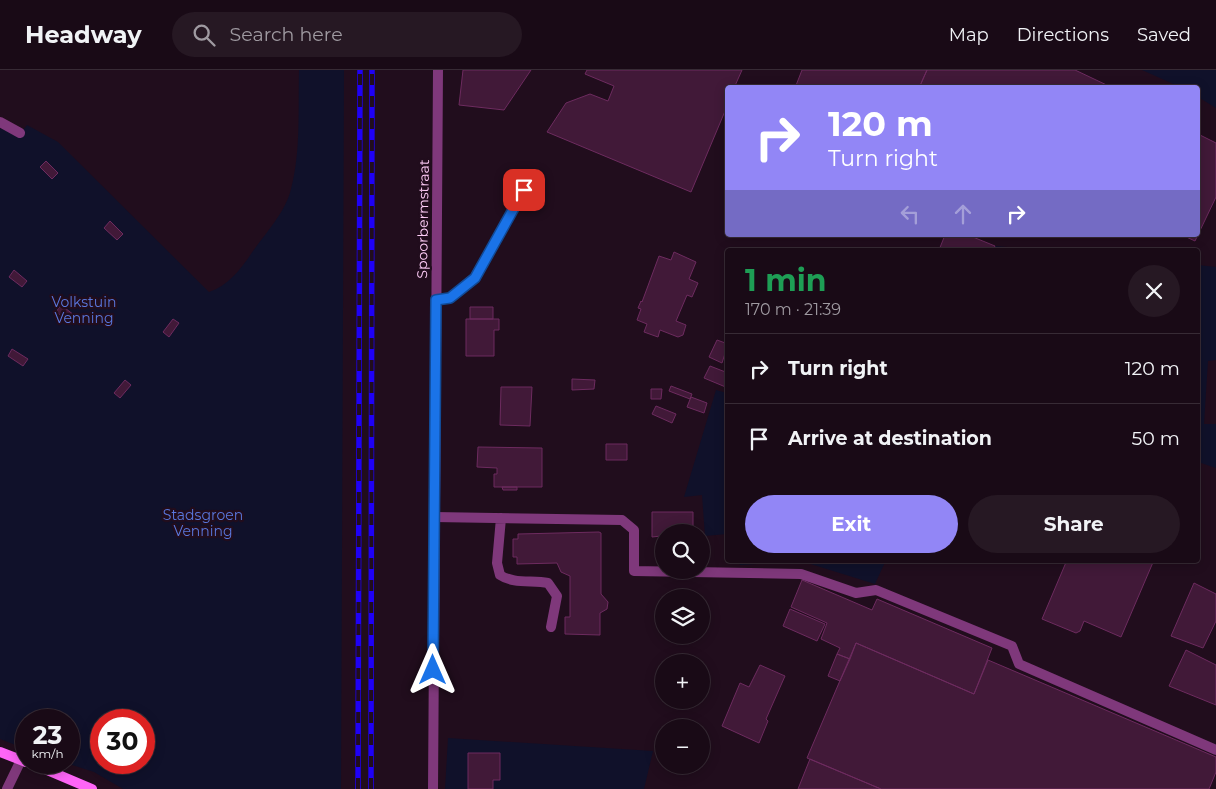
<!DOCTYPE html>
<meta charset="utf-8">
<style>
body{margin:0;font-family:Montserrat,sans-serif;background:#261823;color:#f1f3f6;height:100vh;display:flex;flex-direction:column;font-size:19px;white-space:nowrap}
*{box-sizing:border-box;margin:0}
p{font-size:16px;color:#9f9aa1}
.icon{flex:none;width:28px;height:28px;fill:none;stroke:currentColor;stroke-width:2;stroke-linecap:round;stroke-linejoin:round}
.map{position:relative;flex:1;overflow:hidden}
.side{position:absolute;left:725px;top:178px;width:475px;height:315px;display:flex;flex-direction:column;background:#190a16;border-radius:5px;box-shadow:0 2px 12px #0003,0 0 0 1px #372b35}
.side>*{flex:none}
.hud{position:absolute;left:725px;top:15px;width:475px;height:152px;border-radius:5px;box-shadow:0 2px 12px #0003,0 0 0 1px #372b35;background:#9286f6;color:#fff;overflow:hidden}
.controls{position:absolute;left:655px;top:454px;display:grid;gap:10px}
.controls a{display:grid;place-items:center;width:55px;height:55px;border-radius:50%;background:#190a16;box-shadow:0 2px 12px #0003,0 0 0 1px #372b35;font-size:25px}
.speed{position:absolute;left:15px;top:639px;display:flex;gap:10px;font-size:25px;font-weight:700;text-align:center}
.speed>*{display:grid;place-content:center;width:65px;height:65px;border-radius:50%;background:#190a16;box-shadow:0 2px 12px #0003,0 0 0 1px #372b35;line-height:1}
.speed small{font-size:12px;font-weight:400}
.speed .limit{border:8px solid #d22;background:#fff;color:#111}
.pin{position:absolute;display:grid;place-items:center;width:42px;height:42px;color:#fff;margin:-21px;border-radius:10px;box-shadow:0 2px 8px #0006}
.me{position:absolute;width:55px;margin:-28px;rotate:0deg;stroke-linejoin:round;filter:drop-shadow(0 0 4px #0008)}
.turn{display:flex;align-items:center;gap:18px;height:105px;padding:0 20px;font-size:22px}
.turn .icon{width:65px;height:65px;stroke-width:2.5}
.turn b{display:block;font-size:35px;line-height:42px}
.lanes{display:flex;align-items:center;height:48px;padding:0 20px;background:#0003;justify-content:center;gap:25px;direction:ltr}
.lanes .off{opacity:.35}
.round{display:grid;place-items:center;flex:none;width:52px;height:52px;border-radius:26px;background:#261823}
.head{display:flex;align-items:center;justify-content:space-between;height:85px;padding:0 20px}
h1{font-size:30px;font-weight:700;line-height:38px;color:#1e9e55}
.action{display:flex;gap:10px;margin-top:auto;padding:10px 20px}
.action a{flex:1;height:58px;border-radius:30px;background:#9286f6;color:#fff;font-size:20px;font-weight:700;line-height:58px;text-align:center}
.action a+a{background:#261823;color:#f1f3f6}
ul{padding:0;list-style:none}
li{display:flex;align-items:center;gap:15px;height:70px;padding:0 20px;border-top:1px solid #372b35}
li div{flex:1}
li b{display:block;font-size:19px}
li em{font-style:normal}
header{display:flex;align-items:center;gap:30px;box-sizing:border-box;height:70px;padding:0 25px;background:#190a16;border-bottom:1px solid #372b35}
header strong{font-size:24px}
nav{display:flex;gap:28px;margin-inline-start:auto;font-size:18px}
.search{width:350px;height:45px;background:#261823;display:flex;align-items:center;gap:12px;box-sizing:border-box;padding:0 18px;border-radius:28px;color:#9f9aa1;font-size:19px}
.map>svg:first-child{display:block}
.green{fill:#10112a;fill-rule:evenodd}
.building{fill:#411938;stroke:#6d2b5f}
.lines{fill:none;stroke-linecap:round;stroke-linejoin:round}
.lane{stroke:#7f387b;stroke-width:10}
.street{stroke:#7f387b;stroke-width:10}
.secondary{stroke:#fe65f7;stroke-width:10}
.rail-casing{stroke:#1f01f6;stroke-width:5.5}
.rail{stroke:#210d1d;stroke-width:4;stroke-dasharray:11;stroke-linecap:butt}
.route-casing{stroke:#114b97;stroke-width:12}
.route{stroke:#1a73e8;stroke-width:9}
.labels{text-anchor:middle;stroke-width:4.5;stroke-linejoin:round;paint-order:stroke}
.street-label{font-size:14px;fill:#ffcdf8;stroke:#210d1d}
.park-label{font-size:14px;fill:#5a78de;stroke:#210d1d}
</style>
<header>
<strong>Headway</strong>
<div class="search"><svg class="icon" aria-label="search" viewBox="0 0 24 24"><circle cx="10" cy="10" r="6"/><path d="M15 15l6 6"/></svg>Search here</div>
<nav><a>Map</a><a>Directions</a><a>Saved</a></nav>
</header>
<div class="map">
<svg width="1216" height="719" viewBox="0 0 1216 719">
<rect width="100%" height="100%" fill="#210d1d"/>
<path class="green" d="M299,0H344L341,719H123L94,702L66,693L69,692V650H26V679L0,669V58L18,66L27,55L58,72L209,222C229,215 241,199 253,181C266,163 286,141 291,119C301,81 298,39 299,0ZM101,650H144V692H101Z
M1142,0H1216V38L1198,27V18L1180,17Z
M995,176L1040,180H993Z
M1198,195L1216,197V290L1208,291L1204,354H1216V398L1198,392Z
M716,320L727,323V464L705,466L702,425L684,427Z
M739,490H886L875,514L801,491L740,495Z
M448,668L653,681L644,719H445Z"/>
<path class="building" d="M463,0H531L504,40L459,35Z
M587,0H742L734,18H728V34L691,122L547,62L566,33L590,24L608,31L614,16L585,4Z
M802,0H927L919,18H795Z
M927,0H1075L1113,18H919Z
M1198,64L1216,73V127L1195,171L1182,165H1198Z
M46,91L58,103L52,109L40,97Z
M110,151L123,164L117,170L104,158Z
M945,165H968L995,176L993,180H939Z
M674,182L696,192L689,209L698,213L692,227L687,225L676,251L686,255L683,265L678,267L660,260L658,267L644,262L647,254L637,250L641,239L638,238L641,231L642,232L659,186L671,190Z
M14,200L27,211L22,217L9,207Z
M61,235L74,245L69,252L56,242Z
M470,237H493V249H470Z
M173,249L179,253L169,267L163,262Z
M466,249H499V260H494V286H466Z
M717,270L728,274L722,293L709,287Z
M12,279L28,289L23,296L8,286Z
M710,296L728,303V318L704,308Z
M572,309L595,310L594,319L572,320Z
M125,310L131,315L120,328L114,323Z
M671,316L692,324L690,329L669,321Z
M501,317H532L530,356L500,355Z
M651,319H662L661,329H651Z
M691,327L707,333L704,343L687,337Z
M656,336L676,344L672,353L652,344Z
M606,374H627V390H606Z
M478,377L542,378V417H494V404H497V398L477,397Z
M502,417H517V420H503Z
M652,442H693V462H664V473H662L661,466L652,467Z
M599,462L601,463V524L608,532L607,539L600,543V565L565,564V547H570V506L561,502L557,493L517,494V487H513V469H518V464Z
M1067,490H1154L1121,567L1084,551L1080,561L1076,563L1042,549Z
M802,510L872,540L877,529L992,578L974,624L856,573L850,589L837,584L840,578L821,569L827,553L791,537Z
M1194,513L1216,524V551L1203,578L1171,566Z
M790,539L825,554L817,571L783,556Z
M856,573L974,624L988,590L1216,687V702L1209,719H881L807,688Z
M1186,580L1216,595V635L1169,616Z
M837,584L850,589L840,611L828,606Z
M760,595L785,606L766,649L768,651L759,673L722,656L740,613L749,617Z
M468,683H500V710H493V719H468Z
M810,689L881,719H798Z"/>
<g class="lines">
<path class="lane" d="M0,52L20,63
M436,230L450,228L475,207L524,120
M434,447L622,450L634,460V501L801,504L856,523L876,520L1012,576L1019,594L1216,680
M501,448L497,493L500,505C513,514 532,510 548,513L557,526L551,557"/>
<path class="street" d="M7,719L21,690
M433,719L438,0"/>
<path class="secondary" d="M0,682L26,692
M28,692L92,719"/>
<defs>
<path id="rail" d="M358,719L360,0
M371,719L372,0"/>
</defs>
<use href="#rail" class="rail-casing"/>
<use href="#rail" class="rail"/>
</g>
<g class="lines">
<defs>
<path id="route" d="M433,600L436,230L450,228L475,208L524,120"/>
</defs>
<use href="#route" class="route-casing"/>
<use href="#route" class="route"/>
</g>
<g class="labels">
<g class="street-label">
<text transform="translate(423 149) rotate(-89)" y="5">Spoorbermstraat</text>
</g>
<g class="park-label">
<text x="84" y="237">Volkstuin<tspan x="84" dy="16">Venning</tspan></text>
<text x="203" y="450">Stadsgroen<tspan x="203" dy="16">Venning</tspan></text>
</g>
</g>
</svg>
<div class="controls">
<a><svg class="icon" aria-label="search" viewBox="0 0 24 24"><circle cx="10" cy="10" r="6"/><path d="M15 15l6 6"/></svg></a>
<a><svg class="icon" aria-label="layers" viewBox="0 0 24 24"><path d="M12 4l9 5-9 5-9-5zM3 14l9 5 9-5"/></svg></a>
<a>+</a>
<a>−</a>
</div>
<div class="speed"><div>23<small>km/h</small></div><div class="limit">30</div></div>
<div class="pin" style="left:524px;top:120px;background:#d93025"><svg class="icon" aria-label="arrive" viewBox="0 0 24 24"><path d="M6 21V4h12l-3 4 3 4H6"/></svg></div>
<svg class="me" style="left:433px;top:600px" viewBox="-20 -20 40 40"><path d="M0-17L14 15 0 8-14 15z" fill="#1a73e8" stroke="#fff" stroke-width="4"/></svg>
<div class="hud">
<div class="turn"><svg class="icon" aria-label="right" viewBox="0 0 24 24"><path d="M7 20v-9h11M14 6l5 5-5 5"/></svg><div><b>120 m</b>Turn right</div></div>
<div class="lanes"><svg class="icon off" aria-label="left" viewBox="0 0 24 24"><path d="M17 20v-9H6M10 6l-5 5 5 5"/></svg><svg class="icon off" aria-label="ahead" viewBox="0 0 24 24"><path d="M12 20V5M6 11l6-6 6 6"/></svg><svg class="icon" aria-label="right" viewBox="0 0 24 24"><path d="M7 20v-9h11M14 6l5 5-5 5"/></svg></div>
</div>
<section class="side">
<div class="head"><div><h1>1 min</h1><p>170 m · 21:39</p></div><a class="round"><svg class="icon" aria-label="close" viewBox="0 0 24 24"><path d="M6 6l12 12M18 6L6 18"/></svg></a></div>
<ul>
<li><svg class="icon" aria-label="right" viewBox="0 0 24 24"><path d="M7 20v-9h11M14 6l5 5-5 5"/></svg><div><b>Turn right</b></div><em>120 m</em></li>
<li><svg class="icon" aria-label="arrive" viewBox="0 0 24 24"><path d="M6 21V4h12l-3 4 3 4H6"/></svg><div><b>Arrive at destination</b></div><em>50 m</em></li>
</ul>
<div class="action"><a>Exit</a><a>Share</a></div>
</section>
</div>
